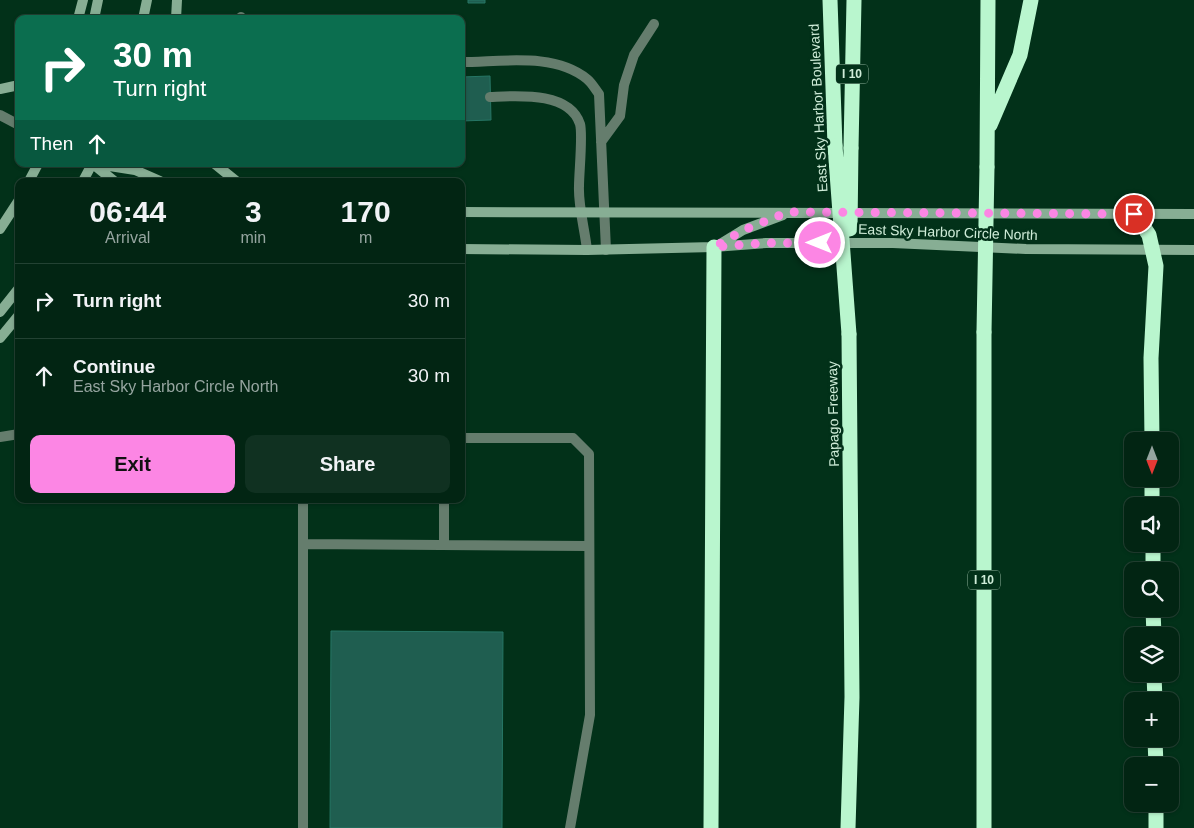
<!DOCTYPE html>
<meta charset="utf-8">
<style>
body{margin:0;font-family:Arial,sans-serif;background:#103121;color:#f1f3f6;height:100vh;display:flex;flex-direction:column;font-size:19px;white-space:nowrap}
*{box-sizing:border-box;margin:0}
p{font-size:16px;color:#96a5a0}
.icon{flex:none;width:28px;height:28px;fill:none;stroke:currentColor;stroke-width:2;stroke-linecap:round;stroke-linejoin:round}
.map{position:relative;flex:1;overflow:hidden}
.side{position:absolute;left:15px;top:178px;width:450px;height:325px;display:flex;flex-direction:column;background:#022513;border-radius:10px;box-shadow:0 1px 4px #0004,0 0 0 1px #234233}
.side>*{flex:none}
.banner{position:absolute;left:15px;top:15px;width:450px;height:152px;border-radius:10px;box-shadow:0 1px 4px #0004,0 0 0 1px #234233;background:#0b6e4f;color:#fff;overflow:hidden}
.needle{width:32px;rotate:180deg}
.buttons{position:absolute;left:1124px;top:432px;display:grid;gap:10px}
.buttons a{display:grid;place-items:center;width:55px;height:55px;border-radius:10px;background:#022513;box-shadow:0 1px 4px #0004,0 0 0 1px #234233;font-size:25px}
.pin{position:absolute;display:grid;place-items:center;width:42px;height:42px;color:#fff;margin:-21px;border:2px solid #fff;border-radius:50%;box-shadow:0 1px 5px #0007}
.me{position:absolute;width:55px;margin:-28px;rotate:270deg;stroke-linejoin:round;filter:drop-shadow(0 0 4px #0008)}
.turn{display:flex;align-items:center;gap:18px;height:105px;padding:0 15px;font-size:22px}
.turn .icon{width:65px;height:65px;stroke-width:2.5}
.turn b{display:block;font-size:35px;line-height:42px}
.then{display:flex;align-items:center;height:48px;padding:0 15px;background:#0003;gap:10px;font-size:19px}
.eta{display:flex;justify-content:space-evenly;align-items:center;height:85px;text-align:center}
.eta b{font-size:30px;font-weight:700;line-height:35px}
.action{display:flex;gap:10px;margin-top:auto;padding:10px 15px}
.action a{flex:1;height:58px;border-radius:10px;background:#fc86e4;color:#111;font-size:20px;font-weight:700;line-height:58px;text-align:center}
.action a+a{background:#103121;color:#f1f3f6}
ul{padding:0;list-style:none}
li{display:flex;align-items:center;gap:15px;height:75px;padding:0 15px;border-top:1px solid #234233}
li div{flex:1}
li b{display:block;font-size:19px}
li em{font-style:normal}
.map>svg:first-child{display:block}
.building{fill:#1f5e50;stroke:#267665}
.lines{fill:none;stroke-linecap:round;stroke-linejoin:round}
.lane{stroke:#657d6d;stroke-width:10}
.street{stroke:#657d6d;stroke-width:10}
.secondary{stroke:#87ae94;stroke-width:10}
.highway{stroke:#b9f6ce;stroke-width:15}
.highway-bridge{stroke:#b9f6ce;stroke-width:15}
.route{stroke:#fc86e4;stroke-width:9;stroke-dasharray:0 16.2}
.labels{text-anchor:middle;stroke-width:5;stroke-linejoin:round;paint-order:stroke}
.shield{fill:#023119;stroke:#92b49f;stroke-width:1}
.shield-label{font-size:12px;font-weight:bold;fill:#cfecd8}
.street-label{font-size:14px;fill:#cfecd8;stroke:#023119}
</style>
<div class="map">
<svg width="1194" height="828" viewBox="0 0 1194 828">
<rect width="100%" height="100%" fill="#023119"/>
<path class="building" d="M468,0H485V3H468Z
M490,76L491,120L461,121V77Z
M331,631L503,632L502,828H330Z"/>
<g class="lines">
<path class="lane" d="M240,19L241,17
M461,62C501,62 554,52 587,79C592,83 595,89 599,94L606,250
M490,97C517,96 569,91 580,124C583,134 579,173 579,186C578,206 585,230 587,250
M601,142L620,116L624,85L634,55L654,24
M0,437L19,434
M461,438H573L589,454L590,715L570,828
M303,499V828
M444,499V545
M303,544L589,546"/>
<path class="street" d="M0,115L19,125"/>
<path class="secondary" d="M78,19L83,0
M94,19L98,0
M143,19L147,0
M176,19L177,0
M0,89L19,85
M93,164L114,181
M97,164L135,170L160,181
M215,164L236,181
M29,181L38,164
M83,181L92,164
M461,212L1194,214
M0,229L19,200
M717,246L743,230L783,215
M461,249L587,250L714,247L766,243H893L1026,249L1194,250
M0,312L19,288
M0,338L19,315"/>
<path class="highway" d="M830,0L835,146
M990,125L1020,55L1031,0
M851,148L854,0
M987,167L988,0
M1135,214L1149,235L1156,266L1151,358L1152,441
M984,332V828
M1152,479V506
M1153,544V571
M1153,609L1154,636
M1154,674L1155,701
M1155,739L1156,766
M1156,804V828
M711,828L714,247
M848,828L852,697L849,334"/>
<path class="highway-bridge" d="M835,146L849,334
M850,229L851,148
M984,332L987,167"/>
</g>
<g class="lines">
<path class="route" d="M820,243H766L714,247L744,230L788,212L1134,214"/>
</g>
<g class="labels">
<g class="shield">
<rect x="836" y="64.5" width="32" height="19" rx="4"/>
<rect x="968" y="570.5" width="32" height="19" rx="4"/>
</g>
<g class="shield-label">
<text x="852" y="78">I 10</text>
<text x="984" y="584">I 10</text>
</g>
<g class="street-label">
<text transform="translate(818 108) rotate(-93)" y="5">East Sky Harbor Boulevard</text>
<text transform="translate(948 232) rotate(2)" y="5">East Sky Harbor Circle North</text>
<text transform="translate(833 414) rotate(-91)" y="5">Papago Freeway</text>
</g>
</g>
</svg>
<div class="buttons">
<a><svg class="needle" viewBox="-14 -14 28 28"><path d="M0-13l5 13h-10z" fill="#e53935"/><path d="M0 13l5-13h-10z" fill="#96a5a0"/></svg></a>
<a><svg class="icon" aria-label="sound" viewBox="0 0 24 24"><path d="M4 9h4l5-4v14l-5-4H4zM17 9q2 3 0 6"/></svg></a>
<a><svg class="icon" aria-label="search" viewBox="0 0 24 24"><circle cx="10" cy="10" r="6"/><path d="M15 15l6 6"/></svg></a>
<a><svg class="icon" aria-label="layers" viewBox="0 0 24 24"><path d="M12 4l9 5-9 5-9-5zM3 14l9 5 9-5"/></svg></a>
<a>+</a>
<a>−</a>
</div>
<div class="pin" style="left:1134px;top:214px;background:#d93025"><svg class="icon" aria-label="arrive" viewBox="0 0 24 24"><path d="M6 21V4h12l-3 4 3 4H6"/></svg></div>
<svg class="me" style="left:820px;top:243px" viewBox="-20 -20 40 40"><circle r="17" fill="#fc86e4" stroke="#fff" stroke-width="3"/><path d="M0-11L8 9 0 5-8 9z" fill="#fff"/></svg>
<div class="banner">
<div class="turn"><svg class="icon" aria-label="right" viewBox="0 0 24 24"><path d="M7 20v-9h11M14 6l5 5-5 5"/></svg><div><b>30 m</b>Turn right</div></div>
<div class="then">Then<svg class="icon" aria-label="ahead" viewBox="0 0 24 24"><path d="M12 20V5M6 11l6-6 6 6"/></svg></div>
</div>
<section class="side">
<div class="eta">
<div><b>06:44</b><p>Arrival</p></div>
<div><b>3</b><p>min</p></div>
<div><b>170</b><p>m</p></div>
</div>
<ul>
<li><svg class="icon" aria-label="right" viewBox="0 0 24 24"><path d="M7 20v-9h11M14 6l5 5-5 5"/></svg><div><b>Turn right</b></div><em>30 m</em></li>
<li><svg class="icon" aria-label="ahead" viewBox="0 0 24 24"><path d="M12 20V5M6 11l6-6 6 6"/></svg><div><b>Continue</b><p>East Sky Harbor Circle North</p></div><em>30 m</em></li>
</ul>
<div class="action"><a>Exit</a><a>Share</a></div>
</section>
</div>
